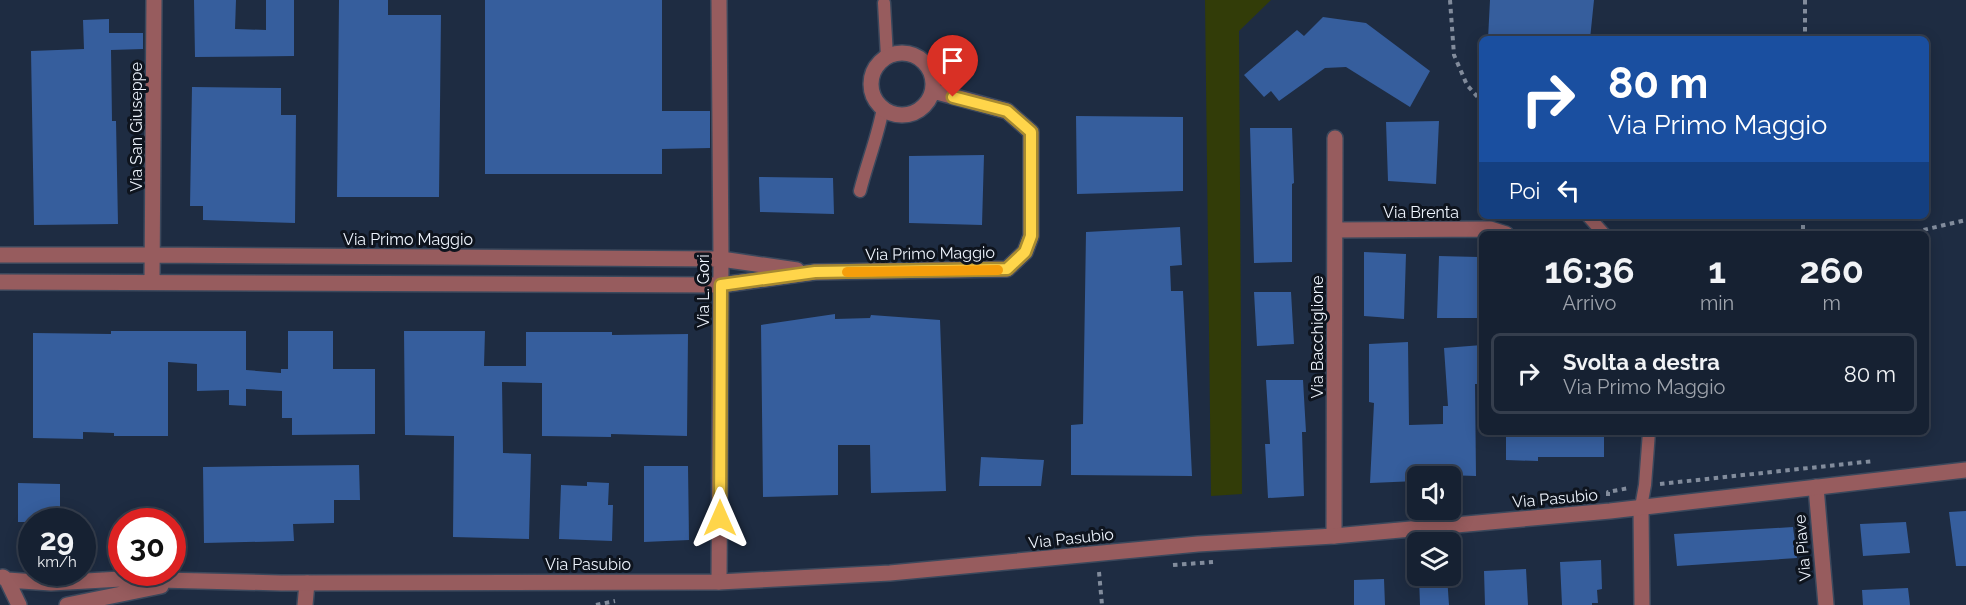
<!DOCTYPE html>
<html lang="it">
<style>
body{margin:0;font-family:Raleway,sans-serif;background:#1f293a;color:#f1f3f6;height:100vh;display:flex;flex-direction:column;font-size:22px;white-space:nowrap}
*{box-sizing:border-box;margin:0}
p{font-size:20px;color:#9ea3ac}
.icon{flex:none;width:33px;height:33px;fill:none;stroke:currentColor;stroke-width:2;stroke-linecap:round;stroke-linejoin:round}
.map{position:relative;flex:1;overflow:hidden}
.panel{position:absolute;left:1479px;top:231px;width:450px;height:204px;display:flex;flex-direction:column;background:#162132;border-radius:9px;box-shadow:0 3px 15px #0003,0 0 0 2px #353e4d}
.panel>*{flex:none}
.banner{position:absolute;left:1479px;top:36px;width:450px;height:183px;border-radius:9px;box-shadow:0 3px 15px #0003,0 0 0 2px #353e4d;background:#1a4fa0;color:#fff;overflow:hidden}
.fabs{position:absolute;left:1407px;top:466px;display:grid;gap:12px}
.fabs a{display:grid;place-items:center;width:54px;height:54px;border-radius:9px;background:#162132;box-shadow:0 3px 15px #0003,0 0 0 2px #353e4d;font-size:30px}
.speed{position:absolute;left:18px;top:508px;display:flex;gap:12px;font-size:30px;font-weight:700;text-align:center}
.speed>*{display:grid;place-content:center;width:78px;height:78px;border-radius:50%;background:#162132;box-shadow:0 3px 15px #0003,0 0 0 2px #353e4d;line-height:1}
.speed small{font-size:15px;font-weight:400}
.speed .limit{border:9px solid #d22;background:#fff;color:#111}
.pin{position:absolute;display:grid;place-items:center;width:51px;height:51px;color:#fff;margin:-62px -26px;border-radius:50% 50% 50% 0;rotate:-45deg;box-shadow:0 0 6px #0007}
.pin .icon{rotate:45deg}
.me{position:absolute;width:66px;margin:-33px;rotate:0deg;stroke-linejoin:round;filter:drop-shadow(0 0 4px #0008)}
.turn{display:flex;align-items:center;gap:21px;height:126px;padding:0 30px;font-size:27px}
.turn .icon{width:78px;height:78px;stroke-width:2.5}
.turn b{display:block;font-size:42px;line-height:51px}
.then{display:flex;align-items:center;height:57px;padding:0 30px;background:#0003;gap:12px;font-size:22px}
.eta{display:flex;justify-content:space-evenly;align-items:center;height:102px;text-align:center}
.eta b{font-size:36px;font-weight:700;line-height:42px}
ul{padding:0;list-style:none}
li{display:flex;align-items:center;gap:18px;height:81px;margin:0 12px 9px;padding:0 18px;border:3px solid #353e4d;border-radius:9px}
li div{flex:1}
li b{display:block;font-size:22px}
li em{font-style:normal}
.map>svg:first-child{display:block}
.green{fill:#323c08}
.building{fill:#365e9d}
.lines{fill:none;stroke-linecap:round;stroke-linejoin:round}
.service-casing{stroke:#3b485c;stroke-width:15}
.minor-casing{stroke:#3b485c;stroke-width:18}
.tertiary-casing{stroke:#3b485c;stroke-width:18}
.path{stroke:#828c9c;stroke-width:4;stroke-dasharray:4.5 4.5;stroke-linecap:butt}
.service{stroke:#975c5e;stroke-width:12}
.minor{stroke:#975c5e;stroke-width:15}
.tertiary{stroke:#975c5e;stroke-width:15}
.route-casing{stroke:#a68a30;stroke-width:15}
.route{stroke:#ffd54a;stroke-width:10}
.slow{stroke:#f59e0b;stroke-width:10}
.labels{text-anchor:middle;stroke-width:6;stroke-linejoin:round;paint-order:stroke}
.street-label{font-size:16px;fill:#edf3fc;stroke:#0e141e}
</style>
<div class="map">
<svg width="1966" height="605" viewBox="0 0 1966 605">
<rect width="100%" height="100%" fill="#1e2c42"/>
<path class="green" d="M1205,0H1271L1239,31L1242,494L1211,496Z"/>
<path class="building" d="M194,0H236L235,29L266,30V0H294V56L195,57Z
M339,0H388V15H441L439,197H337Z
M485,0H662V111H710V148L662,149V174H485Z
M1490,0H1594L1590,39H1488Z
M1323,17L1366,23L1430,71L1410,107L1346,67L1325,68L1279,101L1271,91L1264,97L1244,75L1297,30L1304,36Z
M109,19V33H143V49L111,50L112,121H116L118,224L34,225L31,51L84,49L83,20Z
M192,87L281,88V115H296L295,223L203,220V206H190Z
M1076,116L1183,117V191L1077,194Z
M1439,121L1436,184L1388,181L1386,122Z
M1250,128H1292L1294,183L1292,184V262L1254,263Z
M984,155L982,225L909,223V156Z
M759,177L833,178L834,214L760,212Z
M1180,227L1182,265L1170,266L1171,291H1183L1192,476L1071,475V425L1083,424L1086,232Z
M1364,252L1406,254L1404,319L1364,316Z
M1439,256L1478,257L1477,318H1437Z
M1254,292H1291L1294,344L1257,346Z
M835,314V319L870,318L871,315L940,320L946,491L871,493L870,445H838V495L763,497L761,325Z
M111,331H246V370L281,373V369H288V331H333V369H375V434L292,435V418H282V391L246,389V406L229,405V390L197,391V364L168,362V436H114V433L83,432V439L33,438V333L111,334Z
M404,331H485L484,366H526V332H612V335L688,334L687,436L611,434V437L542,436V383L502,382L503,453L531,454L529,539L453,537L454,436L405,435Z
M1408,342L1409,425L1443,424V406H1448L1444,348L1482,345V384H1475L1476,476L1417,474V481L1370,483L1374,403L1369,402V344Z
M1266,380H1303L1306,432H1302L1304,496L1268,498L1265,444H1270Z
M1506,432H1604V457H1538V461L1506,460Z
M981,457L1044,460L1041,486H979Z
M359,465L360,500H334V523L293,524L294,541L204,543L203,467Z
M644,466H688L689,540L644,542Z
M587,482L609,483L608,505H613L612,541L559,539L561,485L587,486Z
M18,483L60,484V522H18Z
M1966,511V566H1956L1949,512Z
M1906,522L1910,553L1863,556L1860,524Z
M1793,527L1797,558L1677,566L1674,534Z
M1601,560L1602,589L1597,590L1598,603H1592V605H1562L1560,562Z
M1526,569L1528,605H1485L1484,571Z
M1419,576H1447L1449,605H1420Z
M1384,579L1385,605H1354V580Z
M1908,588L1910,605H1863L1862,590Z"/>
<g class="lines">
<defs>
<path id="service" d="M884,3L887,57
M860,191C867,163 878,136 883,108
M1588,216L1604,234
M1641,507L1645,485L1649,432"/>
<path id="minor" d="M719,0L721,259L719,582
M871 84a31 31 0 1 1 62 0a31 31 0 1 1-62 0Z
M1335,230L1490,229L1506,234
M0,255H153L721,259L797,270
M0,282L721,285L815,272L1007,269L1025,252L1031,236V132L1007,111L933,91
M152,282L154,0
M1816,487L1826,605
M1641,507L1642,605
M1334,536L1335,138
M305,605L307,583"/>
<path id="tertiary" d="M3,577L7,580L19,605
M7,580L51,583L121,579L281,583L719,582L890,573L1198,544L1334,536L1610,511L1966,470
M67,605L161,586"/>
</defs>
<use href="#service" class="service-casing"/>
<use href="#minor" class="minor-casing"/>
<use href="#tertiary" class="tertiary-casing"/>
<path class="path" d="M1450,0L1454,55L1467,85L1482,102
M1805,0V39
M1803,216V234
M1906,234L1966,220
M1660,484L1874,461
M1608,496V492L1629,488
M1173,565L1213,562
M1099,572L1102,605
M596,605L615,601"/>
<use href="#service" class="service"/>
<use href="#minor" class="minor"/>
<use href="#tertiary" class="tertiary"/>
</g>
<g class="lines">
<defs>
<path id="route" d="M720,518L721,285L815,272L1007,269L1025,252L1031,236V132L1007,111L953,97"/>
</defs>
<use href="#route" class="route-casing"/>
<use href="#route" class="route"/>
<path class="slow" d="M847,272L998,270"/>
</g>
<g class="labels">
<g class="street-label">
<text transform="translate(136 127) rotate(-90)" y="6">Via San Giuseppe</text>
<text x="1421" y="218">Via Brenta</text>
<text x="408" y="245">Via Primo Maggio</text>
<text transform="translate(930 253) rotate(-1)" y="6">Via Primo Maggio</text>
<text transform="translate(703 291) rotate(-90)" y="6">Via L. Gori</text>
<text transform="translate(1317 337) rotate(-90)" y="6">Via Bacchiglione</text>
<text transform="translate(1555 498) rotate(-5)" y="6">Via Pasubio</text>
<text transform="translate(1071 538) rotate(-6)" y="6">Via Pasubio</text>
<text transform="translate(1802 548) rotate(-95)" y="6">Via Piave</text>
<text x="588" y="570">Via Pasubio</text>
</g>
</g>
</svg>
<div class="fabs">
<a><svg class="icon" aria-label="sound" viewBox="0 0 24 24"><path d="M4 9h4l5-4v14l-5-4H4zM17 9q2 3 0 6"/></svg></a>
<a><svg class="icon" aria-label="layers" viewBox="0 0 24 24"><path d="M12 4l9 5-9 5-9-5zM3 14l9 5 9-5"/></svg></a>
</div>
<div class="speed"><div>29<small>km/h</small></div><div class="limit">30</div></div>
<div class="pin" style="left:953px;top:97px;background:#d93025"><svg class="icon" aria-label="arrive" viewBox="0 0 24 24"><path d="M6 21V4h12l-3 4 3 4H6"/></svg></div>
<svg class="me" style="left:720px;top:518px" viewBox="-20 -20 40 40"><path d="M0-17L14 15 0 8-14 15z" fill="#ffd54a" stroke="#fff" stroke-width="4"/></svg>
<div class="banner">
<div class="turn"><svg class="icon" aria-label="right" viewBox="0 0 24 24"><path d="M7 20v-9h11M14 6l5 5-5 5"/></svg><div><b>80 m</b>Via Primo Maggio</div></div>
<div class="then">Poi<svg class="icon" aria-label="left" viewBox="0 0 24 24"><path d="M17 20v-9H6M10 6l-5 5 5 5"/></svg></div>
</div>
<section class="panel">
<div class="eta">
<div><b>16:36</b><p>Arrivo</p></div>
<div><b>1</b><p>min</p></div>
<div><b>260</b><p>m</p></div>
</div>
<ul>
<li><svg class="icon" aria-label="right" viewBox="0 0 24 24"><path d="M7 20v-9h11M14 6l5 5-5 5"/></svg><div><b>Svolta a destra</b><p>Via Primo Maggio</p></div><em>80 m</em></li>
</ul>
</section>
</div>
